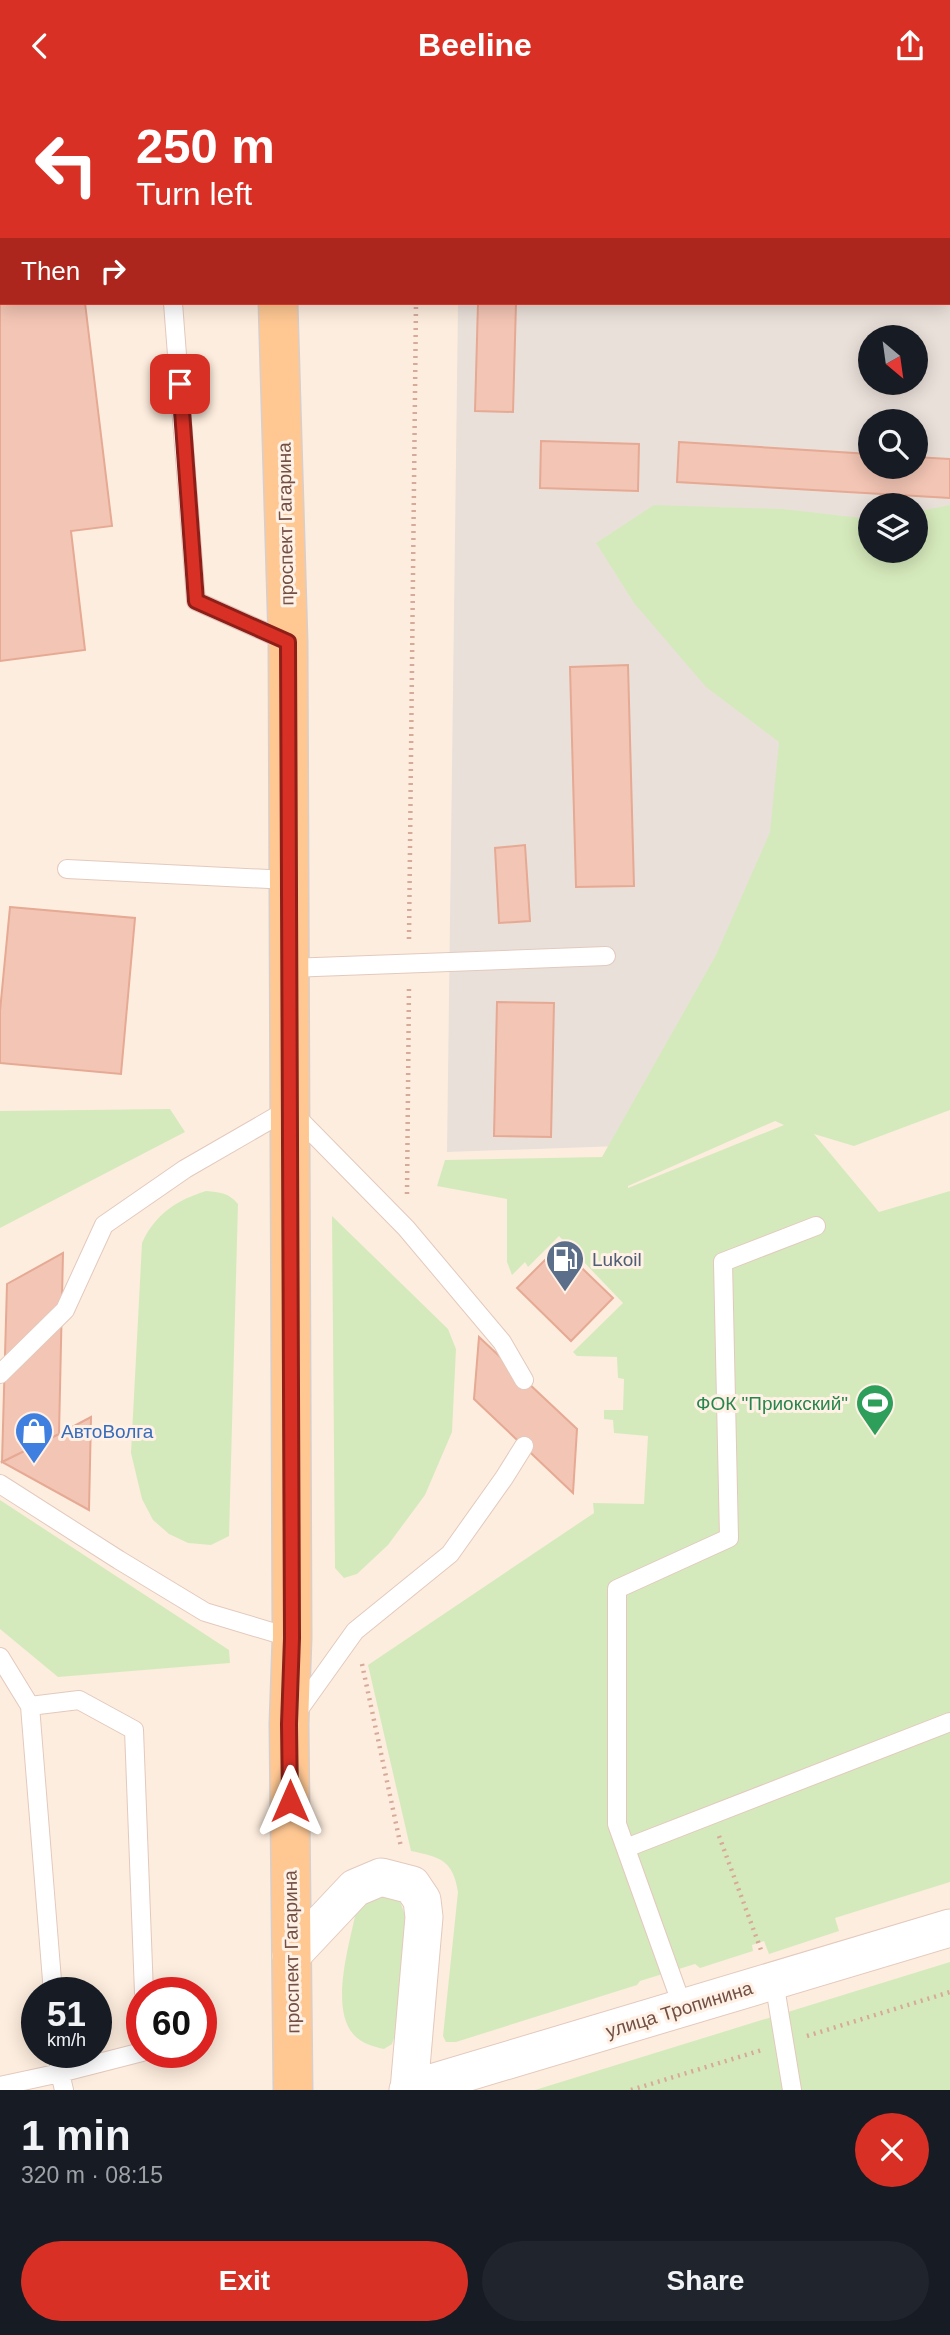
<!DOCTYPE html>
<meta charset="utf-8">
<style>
body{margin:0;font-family:Helvetica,sans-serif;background:#20242c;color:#f1f3f6;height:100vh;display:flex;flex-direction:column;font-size:26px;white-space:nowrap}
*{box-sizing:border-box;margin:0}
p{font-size:23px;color:#9ea1a6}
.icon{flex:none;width:38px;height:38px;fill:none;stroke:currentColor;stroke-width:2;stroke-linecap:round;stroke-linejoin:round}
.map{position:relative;height:1999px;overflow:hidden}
.drawer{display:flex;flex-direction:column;background:#171b24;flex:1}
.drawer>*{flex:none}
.banner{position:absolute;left:0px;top:0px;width:950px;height:214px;box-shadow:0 4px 18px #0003;background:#d93025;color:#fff;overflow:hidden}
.needle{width:46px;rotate:151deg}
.controls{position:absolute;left:858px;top:234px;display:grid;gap:14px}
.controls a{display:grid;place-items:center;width:70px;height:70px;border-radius:50%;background:#171b24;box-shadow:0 4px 18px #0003;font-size:35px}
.speed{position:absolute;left:21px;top:1886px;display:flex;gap:14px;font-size:35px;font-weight:700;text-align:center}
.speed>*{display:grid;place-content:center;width:91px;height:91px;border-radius:50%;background:#171b24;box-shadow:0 4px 18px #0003;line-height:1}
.speed small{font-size:18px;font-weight:400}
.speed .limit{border:10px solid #d22;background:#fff;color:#111}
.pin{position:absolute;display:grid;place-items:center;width:60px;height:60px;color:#fff;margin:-30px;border-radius:14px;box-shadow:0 4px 10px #0006}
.me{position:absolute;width:77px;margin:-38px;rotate:0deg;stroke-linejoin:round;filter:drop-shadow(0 0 5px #0008)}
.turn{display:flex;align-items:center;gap:24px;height:147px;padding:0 21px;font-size:32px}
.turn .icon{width:91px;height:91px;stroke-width:2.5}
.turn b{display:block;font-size:49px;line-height:60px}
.then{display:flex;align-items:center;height:66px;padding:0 21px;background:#0003;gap:14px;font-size:26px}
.round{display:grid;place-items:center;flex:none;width:74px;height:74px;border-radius:37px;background:#20242c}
.overview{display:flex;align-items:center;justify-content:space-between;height:119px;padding:0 21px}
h1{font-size:42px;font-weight:600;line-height:52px}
.action{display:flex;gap:14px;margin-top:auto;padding:14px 21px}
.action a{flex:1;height:80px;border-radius:42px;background:#d93025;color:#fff;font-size:28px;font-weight:600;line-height:80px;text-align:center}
.action a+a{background:#20242c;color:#f1f3f6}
header{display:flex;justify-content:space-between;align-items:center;height:91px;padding:0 21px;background:#d93025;color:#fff;font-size:32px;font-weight:600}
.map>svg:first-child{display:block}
.industrial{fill:#eae0da;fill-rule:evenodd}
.green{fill:#d5eabc;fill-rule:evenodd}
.building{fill:#f3c5b4;stroke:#e6a994;stroke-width:2}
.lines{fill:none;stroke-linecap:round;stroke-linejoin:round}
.lane-casing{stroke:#e3c9bd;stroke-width:20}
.street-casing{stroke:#e3c9bd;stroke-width:39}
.primary-casing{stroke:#d8cecb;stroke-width:41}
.path{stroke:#d7a998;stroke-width:4.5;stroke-dasharray:2 5;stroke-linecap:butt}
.lane{stroke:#fff;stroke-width:18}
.street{stroke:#fff;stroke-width:37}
.primary{stroke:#ffc893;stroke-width:38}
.route-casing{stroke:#8d1f18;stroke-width:18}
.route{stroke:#d93025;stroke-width:12}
.labels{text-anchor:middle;stroke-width:6;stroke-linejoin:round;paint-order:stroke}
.street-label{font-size:19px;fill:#735045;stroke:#fff1e5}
.service-label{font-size:19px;fill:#4e5e75;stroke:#fff1e5;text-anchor:start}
.leisure-label{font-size:19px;fill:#27864d;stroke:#fff1e5;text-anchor:end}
.shop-label{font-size:19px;fill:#366cbe;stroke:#fff1e5;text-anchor:start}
</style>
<header><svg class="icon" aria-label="back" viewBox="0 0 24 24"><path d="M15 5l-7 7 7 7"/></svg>Beeline<svg class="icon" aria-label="share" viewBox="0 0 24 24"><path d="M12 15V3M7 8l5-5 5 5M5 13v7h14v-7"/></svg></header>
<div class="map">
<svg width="950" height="1999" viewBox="0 0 950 1999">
<rect width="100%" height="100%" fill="#fdedde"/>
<path class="industrial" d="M455,0H950V442L620,1055L447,1061L458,212H948V2ZM870,247H915V292H870ZM870,331H915V376H870ZM870,415H915V460H870Z"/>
<path class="green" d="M654,414L783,418L870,428V460H915V421L950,414V1019L854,1055L814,1043L879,1121L950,1100V1791L835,1827L839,1840L769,1863L764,1850L752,1854L753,1860L700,1877L695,1873L640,1890L637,1894L456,1951H446L443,1945L458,1801C453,1769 440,1766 411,1760L368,1574L594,1422L593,1412L644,1413L648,1345L614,1342L613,1329L604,1328V1319H623L624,1288L618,1287L617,1266L577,1265L573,1261L623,1212L559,1145L528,1176L525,1171L512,1184L507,1171V1108L437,1095L445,1069L602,1066L716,864L770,741L779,651L706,596L634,512L596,452ZM775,1030L784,1034L628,1097V1095Z
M170,1018L185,1041L0,1137V1020Z
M206,1100C220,1101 229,1102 238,1113L229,1445L211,1454L188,1452L169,1443L153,1429L142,1408L131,1362L142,1152C155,1123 177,1109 206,1100Z
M332,1125L448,1238L456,1258L452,1341L425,1404L388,1454L357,1483L344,1487L335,1477Z
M0,1409L229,1559L230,1572L58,1586L0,1538Z
M393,1802L400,1810L405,1824L395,1944L392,1953L384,1958C374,1956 361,1952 354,1944C329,1917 350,1852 356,1820L361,1807Z
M950,1871V1999H535Z"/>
<path class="building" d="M0,142H2V212H85L112,435L71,440L85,559L0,570Z
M478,212H516L513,321L475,320Z
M541,350L639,353L638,400L540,397Z
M679,351L870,363V376H915V366L950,368V407L677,391Z
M628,574L634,795L576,796L570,576Z
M525,754L530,830L499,832L495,757Z
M10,816L135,827L121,983L0,972V920Z
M497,911L554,912L551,1046L494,1045Z
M559,1155L613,1207L571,1250L517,1197Z
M63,1162L59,1343L2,1371L7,1193Z
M479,1246L577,1338L573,1402L474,1308Z
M91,1326L89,1419L2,1371L59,1343Z"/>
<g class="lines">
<defs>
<path id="lane" d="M78,0V2
M437,2L438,0
M173,212L196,510L288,551
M67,778L288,789
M289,877L606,865
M0,1283L65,1219L104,1134L185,1078L289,1018L406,1137L502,1251L524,1289
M0,1393L119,1469L205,1521L292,1547
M0,1566L30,1615L53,1902
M30,1615L79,1609L134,1639L144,1902
M295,1624L355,1540L450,1463L504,1387L524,1355
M626,1757L950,1631
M774,1890L792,1999
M683,1917L617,1733V1498L729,1447L723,1171L816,1135
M58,1962L60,1982L142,1961
M0,1995L60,1982L64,1999"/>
<path id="street" d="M291,1865L355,1797L381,1786L412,1794L422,1809L424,1826L409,1999
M408,1999L950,1837"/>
<path id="primary" d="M267,0V2
M278,212L288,551L292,1547L289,1633L293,1999"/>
</defs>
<use href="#lane" class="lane-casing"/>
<use href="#street" class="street-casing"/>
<use href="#primary" class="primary-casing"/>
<path class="path" d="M409,848L416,212
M407,1103L409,895
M362,1573L401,1756
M719,1745L761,1859
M807,1945L950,1901
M631,1999L762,1959"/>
<use href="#lane" class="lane"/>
<use href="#street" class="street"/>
<use href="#primary" class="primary"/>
</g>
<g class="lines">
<defs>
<path id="route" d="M180,293L196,510L288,551L292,1547L289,1633L290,1710"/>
</defs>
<use href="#route" class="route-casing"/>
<use href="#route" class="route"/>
</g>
<defs>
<symbol id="fuel-pin" viewBox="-11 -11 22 30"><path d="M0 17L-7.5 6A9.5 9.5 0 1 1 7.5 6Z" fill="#5c6f8a" stroke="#fff1e5"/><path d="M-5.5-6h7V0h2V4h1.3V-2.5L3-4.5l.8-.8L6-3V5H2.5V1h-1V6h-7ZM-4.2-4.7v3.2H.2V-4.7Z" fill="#fff"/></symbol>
<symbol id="stadium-pin" viewBox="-11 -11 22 30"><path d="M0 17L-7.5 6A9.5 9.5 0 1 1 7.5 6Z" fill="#2e9e5b" stroke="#fff1e5"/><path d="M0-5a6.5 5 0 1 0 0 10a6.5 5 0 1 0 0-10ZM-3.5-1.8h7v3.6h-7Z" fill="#fff"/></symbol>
<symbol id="shop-pin" viewBox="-11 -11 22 30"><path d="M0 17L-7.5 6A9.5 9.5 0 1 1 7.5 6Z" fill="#3f7fe0" stroke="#fff1e5"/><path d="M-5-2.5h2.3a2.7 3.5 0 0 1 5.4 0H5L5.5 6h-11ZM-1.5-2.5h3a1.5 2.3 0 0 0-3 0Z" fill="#fff"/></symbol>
</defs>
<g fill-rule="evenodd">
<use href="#fuel-pin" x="543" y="1146" width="44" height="60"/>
<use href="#stadium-pin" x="853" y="1290" width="44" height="60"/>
<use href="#shop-pin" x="12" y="1318" width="44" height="60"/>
</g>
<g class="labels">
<g class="street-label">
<text transform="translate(285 433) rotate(-91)" y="7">проспект Гагарина</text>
<text transform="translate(291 1861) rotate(-91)" y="7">проспект Гагарина</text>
<text transform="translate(679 1918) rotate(-17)" y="7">улица Тропинина</text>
</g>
<g class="service-label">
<text x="592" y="1175">Lukoil</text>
</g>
<g class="leisure-label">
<text x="848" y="1319">ФОК "Приокский"</text>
</g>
<g class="shop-label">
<text x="61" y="1347">АвтоВолга</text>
</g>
</g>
</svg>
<div class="controls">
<a><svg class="needle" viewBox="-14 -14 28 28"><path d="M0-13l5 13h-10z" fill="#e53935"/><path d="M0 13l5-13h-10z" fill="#9ea1a6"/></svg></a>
<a><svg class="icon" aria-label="search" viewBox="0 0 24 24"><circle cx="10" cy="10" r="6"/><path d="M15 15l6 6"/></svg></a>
<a><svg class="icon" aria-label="layers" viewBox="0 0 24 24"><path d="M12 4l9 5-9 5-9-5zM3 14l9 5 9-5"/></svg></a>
</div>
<div class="speed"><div>51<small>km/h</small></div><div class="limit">60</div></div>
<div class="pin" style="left:180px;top:293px;background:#d93025"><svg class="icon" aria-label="arrive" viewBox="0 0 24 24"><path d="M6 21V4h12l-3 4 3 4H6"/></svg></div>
<svg class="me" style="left:290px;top:1710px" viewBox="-20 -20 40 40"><path d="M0-17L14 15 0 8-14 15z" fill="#d93025" stroke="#fff" stroke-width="4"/></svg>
<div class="banner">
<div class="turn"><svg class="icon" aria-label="left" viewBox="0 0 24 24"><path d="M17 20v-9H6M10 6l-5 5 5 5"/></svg><div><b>250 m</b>Turn left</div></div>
<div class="then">Then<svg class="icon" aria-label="right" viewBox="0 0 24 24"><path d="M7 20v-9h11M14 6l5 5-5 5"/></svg></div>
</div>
</div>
<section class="drawer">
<div class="overview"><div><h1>1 min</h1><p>320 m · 08:15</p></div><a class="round" style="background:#d93025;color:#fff"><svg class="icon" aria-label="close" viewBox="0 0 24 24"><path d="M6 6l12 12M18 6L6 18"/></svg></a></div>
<div class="action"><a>Exit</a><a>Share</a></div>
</section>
